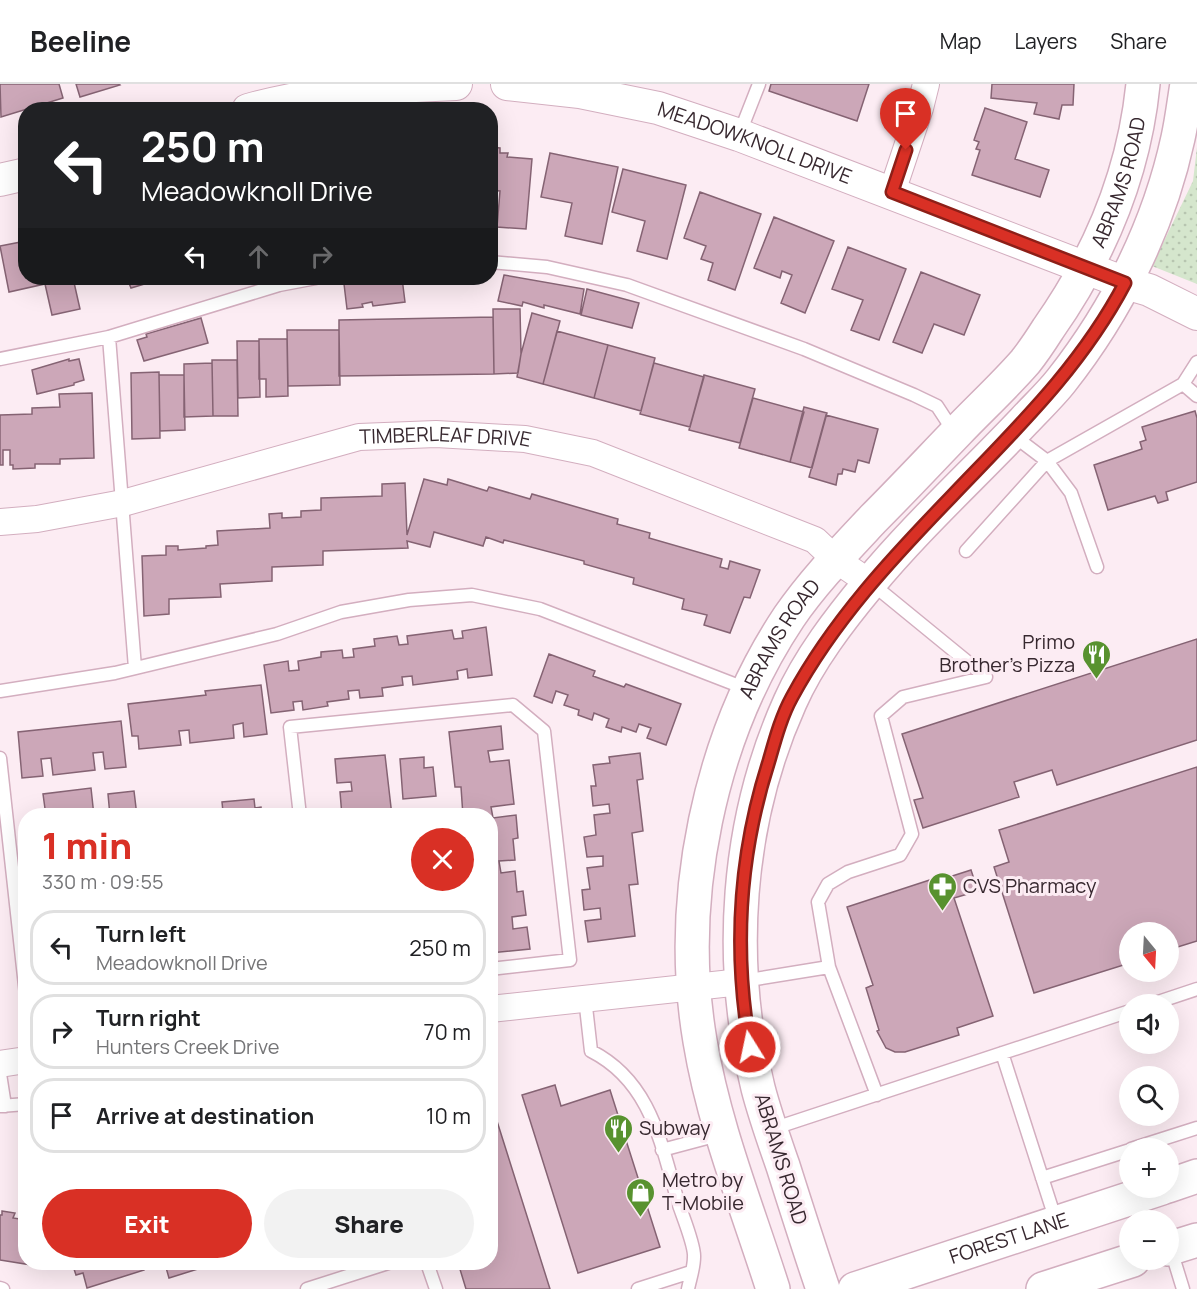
<!DOCTYPE html>
<meta charset="utf-8">
<style>
body{margin:0;font-family:Manrope,sans-serif;background:#f2f2f2;color:#202124;height:100vh;display:flex;flex-direction:column;font-size:22px;white-space:nowrap}
*{box-sizing:border-box;margin:0}
p{font-size:20px;color:#757577}
.icon{flex:none;width:33px;height:33px;fill:none;stroke:currentColor;stroke-width:2;stroke-linecap:round;stroke-linejoin:round}
.map{position:relative;flex:1;overflow:hidden}
.side{position:absolute;left:18px;top:724px;width:480px;height:462px;display:flex;flex-direction:column;background:#fff;border-radius:24px;box-shadow:0 6px 24px #0002}
.side>*{flex:none}
.top-card{position:absolute;left:18px;top:18px;width:480px;height:183px;border-radius:24px;box-shadow:0 6px 24px #0002;background:#202124;color:#fff;overflow:hidden}
.needle{width:39px;rotate:162deg}
.tools{position:absolute;left:1119px;top:838px;display:grid;gap:12px}
.tools a{display:grid;place-items:center;width:60px;height:60px;border-radius:50%;background:#fff;box-shadow:0 6px 24px #0002;font-size:30px}
.pin{position:absolute;display:grid;place-items:center;width:51px;height:51px;color:#fff;margin:-62px -26px;border-radius:50% 50% 50% 0;rotate:-45deg;box-shadow:0 0 6px #0007}
.pin .icon{rotate:45deg}
.me{position:absolute;width:66px;margin:-33px;rotate:350deg;stroke-linejoin:round;filter:drop-shadow(0 0 4px #0008)}
.turn{display:flex;align-items:center;gap:21px;height:126px;padding:0 24px;font-size:27px}
.turn .icon{width:78px;height:78px;stroke-width:2.5}
.turn b{display:block;font-size:42px;line-height:51px}
.lanes{display:flex;align-items:center;height:57px;padding:0 24px;background:#0003;justify-content:center;gap:30px;direction:ltr}
.lanes .off{opacity:.35}
.round{display:grid;place-items:center;flex:none;width:63px;height:63px;border-radius:32px;background:#f2f2f2}
.overview{display:flex;align-items:center;justify-content:space-between;height:102px;padding:0 24px}
h1{font-size:36px;font-weight:800;line-height:45px;color:#d93025}
.cta{display:flex;gap:12px;margin-top:auto;padding:12px 24px}
.cta a{flex:1;height:69px;border-radius:36px;background:#d93025;color:#fff;font-size:24px;font-weight:800;line-height:69px;text-align:center}
.cta a+a{background:#f2f2f2;color:#202124}
ul{padding:0;list-style:none}
li{display:flex;align-items:center;gap:18px;height:75px;margin:0 12px 9px;padding:0 12px;border:3px solid #e0e0e0;border-radius:24px}
li div{flex:1}
li b{display:block;font-size:22px}
li em{font-style:normal}
header{display:flex;align-items:center;gap:36px;box-sizing:border-box;height:84px;padding:0 30px;background:#fff;border-bottom:2px solid #e0e0e0}
header strong{font-size:28px}
nav{display:flex;gap:33px;margin-inline-start:auto;font-size:21px}
.map>svg:first-child{display:block}
.grass{fill:url(#grass-dots)}
.building{fill:#cca7b8;stroke:#856373;stroke-width:1.5}
.lines{fill:none;stroke-linecap:round;stroke-linejoin:round}
.service-casing{stroke:#d3aebf;stroke-width:15}
.minor-casing{stroke:#d3aebf;stroke-width:28}
.tertiary-casing{stroke:#d3aebf;stroke-width:34}
.secondary-casing{stroke:#d3aebf;stroke-width:36}
.service{stroke:#fff;stroke-width:12}
.minor{stroke:#fff;stroke-width:26}
.tertiary{stroke:#fff;stroke-width:32}
.secondary{stroke:#fff;stroke-width:33}
.route-casing{stroke:#8d1f18;stroke-width:15}
.route{stroke:#d93025;stroke-width:10}
.labels{text-anchor:middle;stroke-width:6;stroke-linejoin:round;paint-order:stroke}
.street-label{font-size:20px;fill:#37282f;stroke:#fcecf3}
.poi-label{font-size:20px;fill:#37282f;stroke:#fcecf3;text-anchor:start}
</style>
<header>
<strong>Beeline</strong>
<nav><a>Map</a><a>Layers</a><a>Share</a></nav>
</header>
<div class="map">
<svg width="1197" height="1205" viewBox="0 0 1197 1205">
<defs>
<pattern id="grass-dots" width="8" height="8" patternUnits="userSpaceOnUse" patternTransform="scale(1.5)"><rect width="8" height="8" fill="#d5e6cd"/><path d="M2 2h.1M6 6h.1" fill="none" stroke="#b7c5b0" stroke-width="1.8" stroke-linecap="round"/></pattern>
</defs>
<rect width="100%" height="100%" fill="#fcecf3"/>
<path class="grass" d="M1197,63V200L1152,182L1193,97Z"/>
<path class="building" d="M0,0H59L63,14L1,33Z
M76,0H119L120,1L80,13Z
M771,0H869L857,37L769,7Z
M992,0H1074L1073,21H1062L1059,35L1034,30L1037,19L991,14Z
M985,24L1027,38L1015,75L1049,86L1040,113L972,91L980,66L976,65L979,58L974,56Z
M490,63L500,64V69H508L507,73L532,75L526,145L497,143L500,107L490,106Z
M550,69L618,83L602,160L565,152L572,119L541,113Z
M623,85L686,101L667,175L637,167L645,137L612,128Z
M700,108L761,130L735,206L708,196L713,179L701,175L706,162L684,154Z
M774,133L834,157L805,229L781,219L792,191L782,187L780,194L754,184Z
M26,157V194H73L80,225L52,231L45,200L9,208L0,162Z
M848,163L906,185L879,256L851,246L863,216L832,205Z
M921,188L980,211L964,251L934,240L922,269L893,258Z
M504,191L584,205L580,230L544,221V224L523,218L522,222L498,217Z
M86,194H122L113,197H87Z
M127,194H158V196L131,204Z
M383,194H402L405,218L373,222L372,218L362,220L363,223L347,225L344,200Z
M587,205L639,219L632,244L581,231Z
M493,225H520L521,270L518,289L494,290Z
M532,229L560,237L543,300L517,293L521,270Z
M493,233L494,290L339,292V236Z
M201,234L208,259L144,277L137,256L147,253L146,250Z
M287,246H339L340,301L288,302Z
M557,247L608,261L594,314L543,300Z
M259,255H287L288,312L266,313V295H259Z
M237,257H259L260,313L238,314Z
M608,261L655,274L641,327L594,314Z
M69,275V277L79,275L84,296L74,299V301L37,310L32,286Z
M212,276H237L238,332H213Z
M212,279L213,332L184,333V280Z
M654,279L704,293L690,343L640,330Z
M159,288L160,354L132,355L131,289Z
M159,291H184L185,346L160,347Z
M704,291L755,305L740,359L689,346Z
M92,309L94,374L60,375V380H35V384L13,385V381H10V366H3V381H0V331L32,330V324L60,323L59,310Z
M753,314L804,328L790,378L739,364Z
M804,323L827,329L812,384L790,378Z
M1195,327L1197,334V398L1166,408L1168,416L1158,419L1155,412L1108,426L1094,381L1142,365L1140,358L1146,356L1142,343Z
M826,331L878,345L869,379L858,376L855,388L843,385L842,390H838L836,401L809,393Z
M424,395L447,401L448,395L487,407L489,403L530,415L532,410L618,435L617,440L650,449L649,454L722,475L720,483L728,485L730,477L760,486L750,514L744,513L730,549L704,541L707,531L682,525L684,515L633,500L634,494L584,480V477L504,456L503,459L486,453L483,462L434,448L430,463L407,457L408,464L323,467V481L272,483V497L220,500L221,513L169,515V530L144,532L142,472L166,471V462H178V466L206,464V462L218,461L217,447L270,444L269,430L282,429V434L301,433V427L321,426V414L382,412V400L405,399L407,451Z
M486,543L492,591L468,594L467,585L457,587L458,595L413,601L412,592L402,593L403,601L382,604L383,612L360,614L359,606L348,607L349,615L327,618L328,622L303,626L302,617L293,618L294,626L271,629L264,581L288,577L289,587L299,586L298,577L321,573V568L342,566L343,574L354,573L353,565L375,562L374,555L397,552L399,561L408,560L407,552L452,546L454,555L463,554L462,547Z
M1197,555V656L1057,701L1052,686L1014,698L1019,713L923,744L914,716L923,714L902,650Z
M549,570L595,587L593,592L624,603L626,600L681,620L666,661L647,654L651,644L639,640L636,648L622,643L621,648L606,643L609,635L594,629L592,636L578,631L579,626L564,621L568,611L556,607L552,619L534,612Z
M261,601L267,650L244,653L243,639L233,641L234,654L190,659L189,646L179,647L181,661L139,665L138,652H132L128,620L206,611L205,607Z
M121,637L126,683L105,685L103,668L93,669L95,686L53,691L51,674L41,675L43,692L22,694L18,648Z
M501,642L503,665L488,667L490,678L509,676L514,720L491,723L493,734L516,731L518,754L513,755L515,776L499,777L501,789L515,787L517,808L523,807L526,831L512,833L513,845L527,843L530,865L490,869V732H463L461,703H455L449,648Z
M640,669L643,695L637,696L643,747L632,749L638,800L629,801L635,852L588,858L585,837L601,835L600,824L584,826L582,806L590,805L587,784L603,782V772L587,773L584,753L596,751L594,731L610,729L609,720L593,722L591,702H596L593,681L610,679L609,673Z
M385,671L392,732H342L340,708L352,707L351,698L337,699L335,675Z
M424,673V684L433,683L436,712L403,715L400,675Z
M1197,683V857L1168,866V849H1130V879L1034,909L994,783L1009,778L999,746Z
M91,704L94,732H63V730L46,732L43,710Z
M134,707L137,732H110L108,710Z
M254,715L255,724L261,723L262,732H210V729L223,728L222,718Z
M971,786L978,807L954,814L993,932L957,944L959,951L905,968H895L886,964L877,947L879,946L866,904L873,901L847,823L945,791L946,794Z
M555,1001L561,1022L610,1006L660,1163L578,1189L522,1011Z
M490,1015L550,1205H466L459,1182L469,1179H490Z
M2,1127L15,1129L13,1134L26,1136V1179H38V1182L0,1176V1131H2Z
M72,1179H142L144,1186L87,1204L83,1189L76,1191Z
M156,1179H217L169,1194L165,1180L157,1182Z"/>
<g class="lines">
<defs>
<path id="service" d="M739,51L759,0
M490,178L547,183L627,201L804,265L914,311L937,322L954,348
M109,253L279,201L316,194
M0,275L109,253L135,584
M1183,300L1197,312
M1014,352L1047,377L1183,300L1197,278
M966,467L1047,377L1071,409L1097,483
M871,499L986,593
M0,607L115,589L277,550L341,528L409,516L472,511L540,525L747,605
M0,674L26,911
M300,732L290,643L513,621L544,647L570,876L490,885
M829,883L818,818L828,800L848,788L900,771L912,750L881,632L903,613L986,593
M743,897L829,883L877,1011
M585,914L591,967C652,998 661,1061 679,1121C683,1133 695,1162 694,1173C694,1184 690,1195 688,1205
M1149,921L1197,905
M1002,969L1056,1137
M0,990L5,1022
M0,1022L26,1020
M772,1045L1130,927
M1131,1065L1197,1044
M662,1066L722,1050
M1042,1094L1130,1066
M1171,1166L1183,1205
M427,1179L436,1205
M0,1204L3,1205
M307,1205L388,1179
M638,1205L691,1188"/>
<g id="minor">
<path d="M892,108L920,24L926,0"/>
<path id="s1" d="M0,438L37,435L123,419L359,353L436,350L525,355L593,369L815,456L835,475L870,499"/>
<path d="M490,925L741,898"/>
<path d="M0,980L26,976"/>
</g>
<g id="tertiary">
<path id="s2" d="M507,0L580,8L658,24L739,51L1125,199L1149,206L1197,230"/>
<path d="M248,26C316,7 386,3 456,0"/>
<path d="M0,96L26,90"/>
</g>
<g id="secondary">
<path d="M1168,1102L1197,1092"/>
<path d="M1168,1165L1197,1156"/>
<path id="s3" d="M773,1205C747,1123 714,1042 700,957C676,815 709,653 789,533C813,498 844,466 873,435C902,406 930,376 958,347C980,324 1004,302 1025,278C1033,268 1041,256 1048,245C1100,171 1134,90 1143,0"/>
<path d="M823,1205C809,1164 796,1123 783,1082C774,1056 765,1031 758,1004C727,877 736,738 790,618C809,575 840,535 869,500C917,442 973,391 1024,337C1036,324 1050,311 1061,297C1117,226 1159,142 1178,54C1182,36 1184,18 1187,0"/>
<path id="s4" d="M855,1205L1162,1104"/>
<path d="M1043,1205L1133,1176"/>
</g>
</defs>
<use href="#service" class="service-casing"/>
<use href="#minor" class="minor-casing"/>
<use href="#tertiary" class="tertiary-casing"/>
<use href="#secondary" class="secondary-casing"/>
<use href="#service" class="service"/>
<use href="#minor" class="minor"/>
<use href="#tertiary" class="tertiary"/>
<use href="#secondary" class="secondary"/>
</g>
<g class="lines">
<defs>
<path id="route" d="M750,963C733,866 739,770 769,677C775,656 781,633 792,613C833,537 892,474 952,412C1016,345 1081,283 1125,199L892,108L906,66"/>
</defs>
<use href="#route" class="route-casing"/>
<use href="#route" class="route"/>
</g>
<defs>
<symbol id="restaurant-pin" viewBox="-11 -11 22 30"><path d="M0 17L-7.5 6A9.5 9.5 0 1 1 7.5 6Z" fill="#58922f" stroke="#fcecf3"/><path d="M-5-6h1v4h1v-4h1v4h1v-4h1v5L-1.5 .5V6h-2V.5L-5-1ZM5-6V6H3V1.5H1.5Q1.5-4 5-6Z" fill="#fff"/></symbol>
<symbol id="pharmacy-pin" viewBox="-11 -11 22 30"><path d="M0 17L-7.5 6A9.5 9.5 0 1 1 7.5 6Z" fill="#58922f" stroke="#fcecf3"/><path d="M-2-6h4v4h4v4h-4v4h-4v-4h-4v-4h4Z" fill="#fff"/></symbol>
<symbol id="shop-pin" viewBox="-11 -11 22 30"><path d="M0 17L-7.5 6A9.5 9.5 0 1 1 7.5 6Z" fill="#58922f" stroke="#fcecf3"/><path d="M-5-2.5h2.3a2.7 3.5 0 0 1 5.4 0H5L5.5 6h-11ZM-1.5-2.5h3a1.5 2.3 0 0 0-3 0Z" fill="#fff"/></symbol>
</defs>
<g fill-rule="evenodd">
<use href="#restaurant-pin" x="1080" y="554" width="33" height="45"/>
<use href="#pharmacy-pin" x="926" y="786" width="33" height="45"/>
<use href="#restaurant-pin" x="602" y="1028" width="33" height="45"/>
<use href="#shop-pin" x="624" y="1092" width="33" height="45"/>
</g>
<g class="labels">
<g class="street-label">
<text dy="7" stroke="none"><textPath href="#s2" startOffset="256">MEADOWKNOLL DRIVE</textPath></text>
<text dy="7" stroke="none"><textPath href="#s3" startOffset="1254">ABRAMS ROAD</textPath></text>
<text dy="7" stroke="none"><textPath href="#s1" startOffset="456">TIMBERLEAF DRIVE</textPath></text>
<text dy="7" stroke="none"><textPath href="#s3" startOffset="678">ABRAMS ROAD</textPath></text>
<text transform="translate(781 1075) rotate(73)" y="7">ABRAMS ROAD</text>
<text dy="7" stroke="none"><textPath href="#s4" startOffset="162">FOREST LANE</textPath></text>
</g>
<g class="poi-label">
<text x="1075" y="565" text-anchor="end">Primo<tspan x="1075" dy="23">Brother's Pizza</tspan></text>
<text x="963" y="809">CVS Pharmacy</text>
<text x="639" y="1051">Subway</text>
<text x="662" y="1103">Metro by<tspan x="662" dy="23">T-Mobile</tspan></text>
</g>
</g>
</svg>
<div class="tools">
<a><svg class="needle" viewBox="-14 -14 28 28"><path d="M0-13l5 13h-10z" fill="#e53935"/><path d="M0 13l5-13h-10z" fill="#757577"/></svg></a>
<a><svg class="icon" aria-label="sound" viewBox="0 0 24 24"><path d="M4 9h4l5-4v14l-5-4H4zM17 9q2 3 0 6"/></svg></a>
<a><svg class="icon" aria-label="search" viewBox="0 0 24 24"><circle cx="10" cy="10" r="6"/><path d="M15 15l6 6"/></svg></a>
<a>+</a>
<a>−</a>
</div>
<div class="pin" style="left:906px;top:66px;background:#d93025"><svg class="icon" aria-label="arrive" viewBox="0 0 24 24"><path d="M6 21V4h12l-3 4 3 4H6"/></svg></div>
<svg class="me" style="left:750px;top:963px" viewBox="-20 -20 40 40"><circle r="17" fill="#d93025" stroke="#fff" stroke-width="3"/><path d="M0-11L8 9 0 5-8 9z" fill="#fff"/></svg>
<div class="top-card">
<div class="turn"><svg class="icon" aria-label="left" viewBox="0 0 24 24"><path d="M17 20v-9H6M10 6l-5 5 5 5"/></svg><div><b>250 m</b>Meadowknoll Drive</div></div>
<div class="lanes"><svg class="icon" aria-label="left" viewBox="0 0 24 24"><path d="M17 20v-9H6M10 6l-5 5 5 5"/></svg><svg class="icon off" aria-label="ahead" viewBox="0 0 24 24"><path d="M12 20V5M6 11l6-6 6 6"/></svg><svg class="icon off" aria-label="right" viewBox="0 0 24 24"><path d="M7 20v-9h11M14 6l5 5-5 5"/></svg></div>
</div>
<section class="side">
<div class="overview"><div><h1>1 min</h1><p>330 m · 09:55</p></div><a class="round" style="background:#d93025;color:#fff"><svg class="icon" aria-label="close" viewBox="0 0 24 24"><path d="M6 6l12 12M18 6L6 18"/></svg></a></div>
<ul>
<li><svg class="icon" aria-label="left" viewBox="0 0 24 24"><path d="M17 20v-9H6M10 6l-5 5 5 5"/></svg><div><b>Turn left</b><p>Meadowknoll Drive</p></div><em>250 m</em></li>
<li><svg class="icon" aria-label="right" viewBox="0 0 24 24"><path d="M7 20v-9h11M14 6l5 5-5 5"/></svg><div><b>Turn right</b><p>Hunters Creek Drive</p></div><em>70 m</em></li>
<li><svg class="icon" aria-label="arrive" viewBox="0 0 24 24"><path d="M6 21V4h12l-3 4 3 4H6"/></svg><div><b>Arrive at destination</b></div><em>10 m</em></li>
</ul>
<div class="cta"><a>Exit</a><a>Share</a></div>
</section>
</div>
